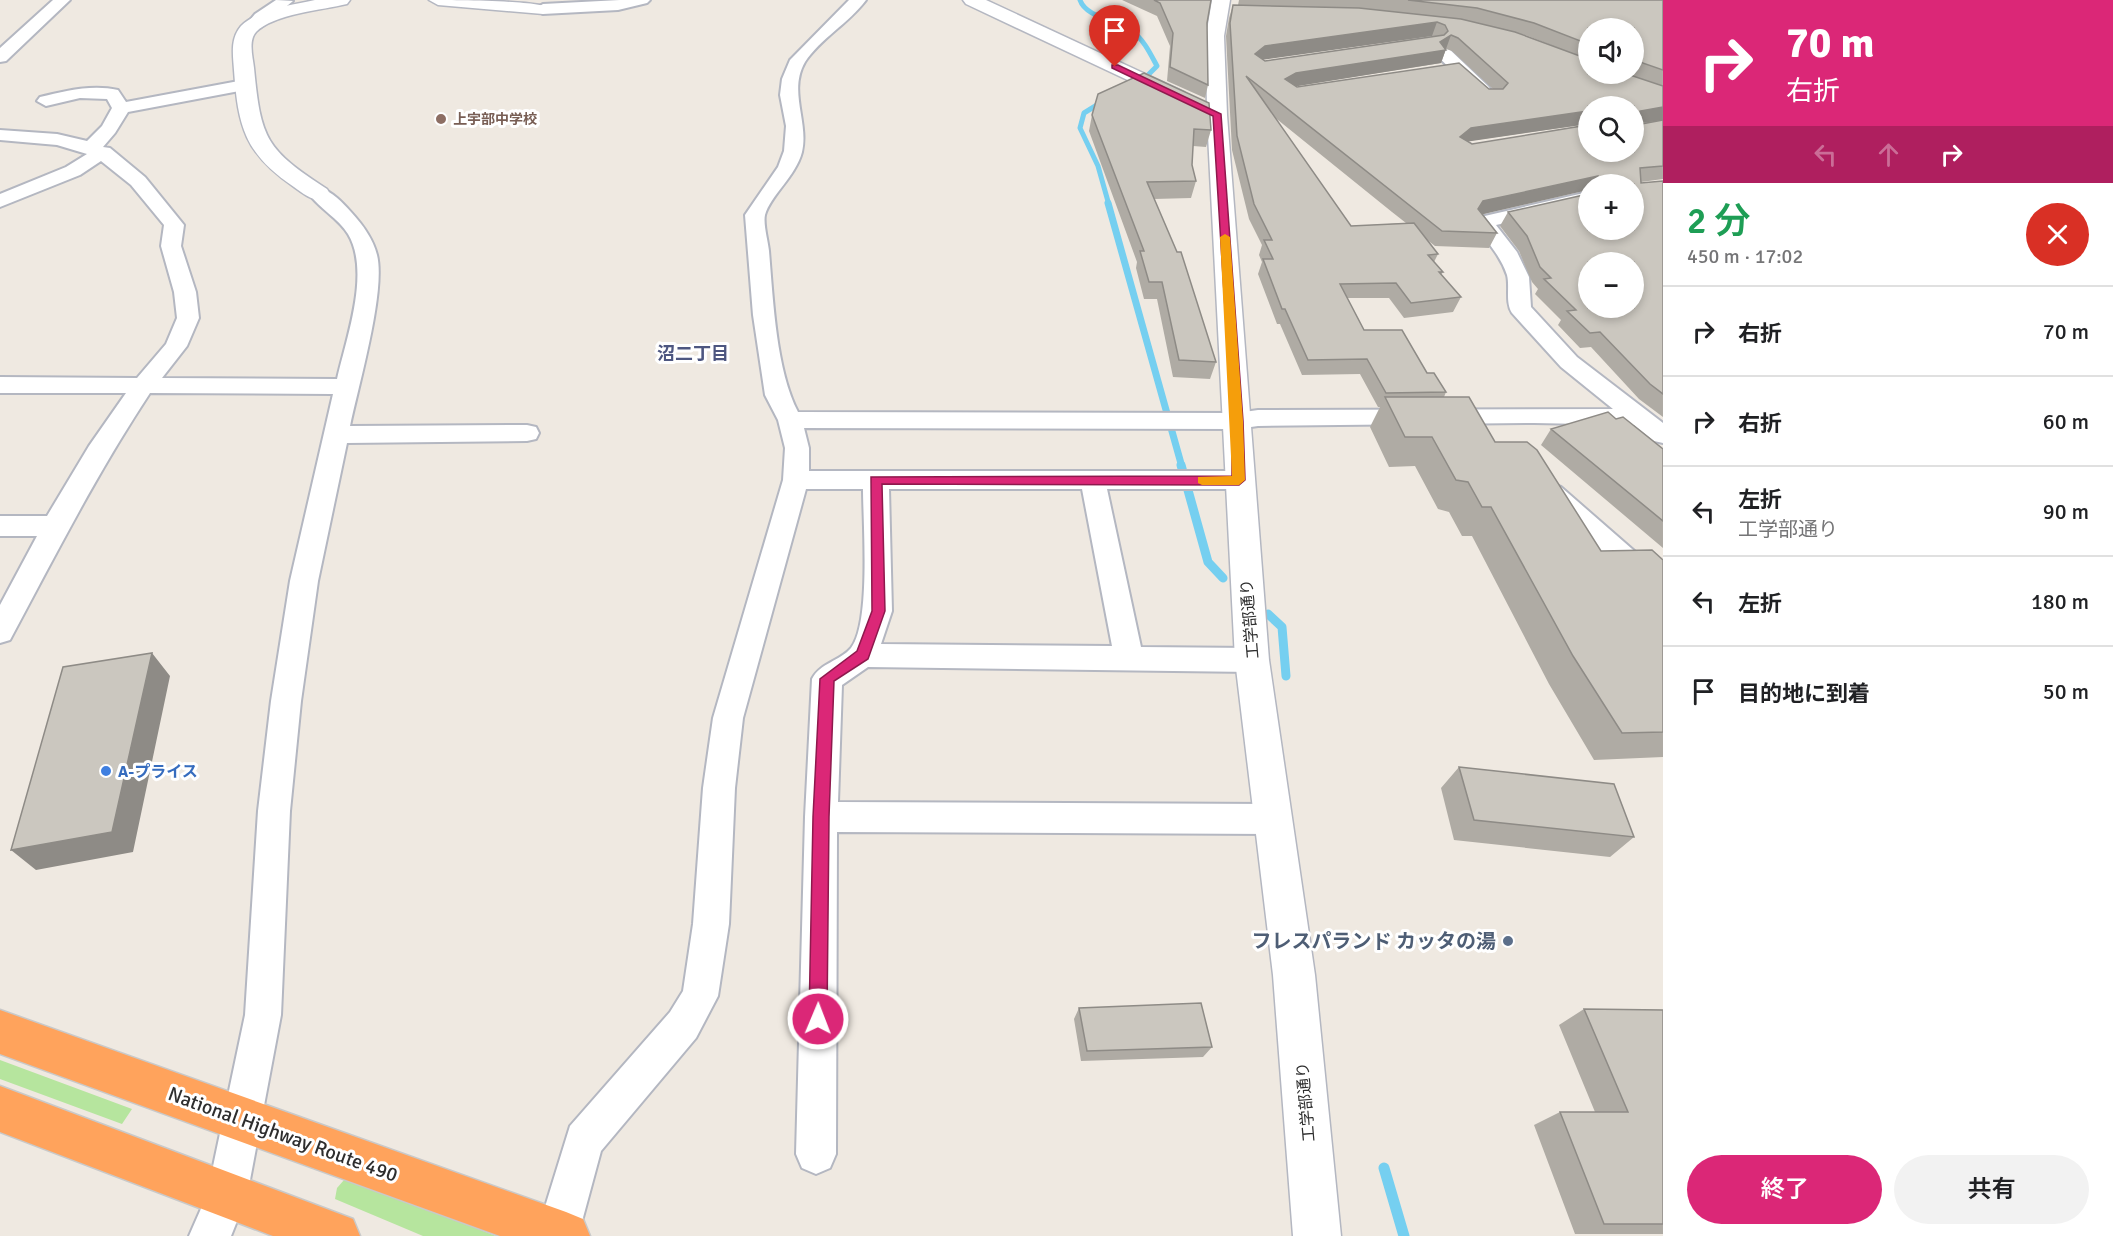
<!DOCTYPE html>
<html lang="ja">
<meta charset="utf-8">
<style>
body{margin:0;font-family:Signika,"Noto Sans JP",sans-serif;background:#f2f2f2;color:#202124;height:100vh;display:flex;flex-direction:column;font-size:22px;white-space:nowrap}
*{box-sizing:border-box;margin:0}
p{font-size:20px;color:#757577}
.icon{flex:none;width:33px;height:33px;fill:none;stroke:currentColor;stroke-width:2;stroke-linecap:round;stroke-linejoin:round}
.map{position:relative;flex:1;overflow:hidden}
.details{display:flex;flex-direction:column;background:#fff;width:450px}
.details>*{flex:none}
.guide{background:#db2777;color:#fff;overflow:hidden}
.controls{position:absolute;left:1578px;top:18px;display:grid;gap:12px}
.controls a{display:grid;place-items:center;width:66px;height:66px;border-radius:50%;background:#fff;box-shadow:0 3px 9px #0003;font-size:30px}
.pin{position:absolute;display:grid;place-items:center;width:51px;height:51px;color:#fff;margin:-62px -26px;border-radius:50% 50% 50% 0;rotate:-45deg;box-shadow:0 0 6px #0007}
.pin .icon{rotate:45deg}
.me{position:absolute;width:66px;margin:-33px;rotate:1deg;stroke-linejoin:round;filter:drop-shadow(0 0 4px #0008)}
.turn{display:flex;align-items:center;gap:21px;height:126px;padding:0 24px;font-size:27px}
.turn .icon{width:78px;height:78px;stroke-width:2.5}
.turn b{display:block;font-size:42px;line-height:51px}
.lanes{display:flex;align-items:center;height:57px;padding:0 24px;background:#0003;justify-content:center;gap:30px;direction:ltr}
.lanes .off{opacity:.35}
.round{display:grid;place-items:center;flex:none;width:63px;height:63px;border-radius:32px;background:#f2f2f2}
.summary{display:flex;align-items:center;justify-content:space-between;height:102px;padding:0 24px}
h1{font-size:36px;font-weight:600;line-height:45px;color:#1e9e55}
.primary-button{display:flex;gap:12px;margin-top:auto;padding:12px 24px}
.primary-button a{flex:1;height:69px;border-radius:36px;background:#db2777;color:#fff;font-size:24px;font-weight:600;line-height:69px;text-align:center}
.primary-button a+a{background:#f2f2f2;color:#202124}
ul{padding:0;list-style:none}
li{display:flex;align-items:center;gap:18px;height:90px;padding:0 24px;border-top:2px solid #e0e0e0}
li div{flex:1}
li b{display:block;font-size:22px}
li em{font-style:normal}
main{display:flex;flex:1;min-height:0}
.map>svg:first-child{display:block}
.green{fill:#b6e59e}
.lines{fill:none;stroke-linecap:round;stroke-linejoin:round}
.stream-far3{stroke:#75cff0;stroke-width:5}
.stream-far2{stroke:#75cff0;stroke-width:7}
.stream-far1{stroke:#75cff0;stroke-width:9}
.stream{stroke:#75cff0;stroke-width:11}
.street-casing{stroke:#b4b7c1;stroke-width:4}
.secondary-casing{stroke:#b4b7c1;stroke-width:3}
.highway-casing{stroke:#c9c9c9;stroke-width:3}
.street{fill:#fff;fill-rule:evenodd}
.secondary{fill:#fff;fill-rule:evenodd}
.highway{fill:#ffa35c;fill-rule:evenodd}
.wall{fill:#afaba4;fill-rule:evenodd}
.shaded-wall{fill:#8e8b86}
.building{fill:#cbc7bf;stroke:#8e8b86;stroke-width:1.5;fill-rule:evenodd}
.route{fill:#db2777;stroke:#8e194d;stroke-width:1.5}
.slow{fill:#f59e0b}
.education-dot{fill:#8d6e63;stroke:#fff;stroke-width:2}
.shop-dot{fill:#3f7fe0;stroke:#fff;stroke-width:2}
.service-dot{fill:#5c6f8a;stroke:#fff;stroke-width:2}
.labels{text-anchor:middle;stroke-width:6;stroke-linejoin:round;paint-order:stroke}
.far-education-label{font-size:14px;font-weight:bold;fill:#785e54;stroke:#fff;text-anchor:start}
.street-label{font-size:16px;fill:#2e2e2e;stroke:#fff}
.shop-label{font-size:16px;font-weight:bold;fill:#366cbe;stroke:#fff;text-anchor:start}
.neighbourhood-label{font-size:18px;font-weight:bold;fill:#4d5680;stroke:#fff}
.near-service-label{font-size:20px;font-weight:bold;fill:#4e5e75;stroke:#fff;text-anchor:end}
.near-street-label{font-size:20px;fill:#2e2e2e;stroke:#fff}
</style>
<main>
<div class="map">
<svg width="1663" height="1236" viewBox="0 0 1663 1236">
<rect width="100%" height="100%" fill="#efe9e1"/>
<path class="green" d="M0,1060L132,1109L122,1124L0,1079Z
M344,1180H353L496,1236H423L335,1199L337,1188Z"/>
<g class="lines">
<path class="stream-far3" d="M1080,0C1086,18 1118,20 1132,31C1144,40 1150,53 1157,66L1141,82
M1105,100L1084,113L1080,128L1098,166L1109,205"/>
<path class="stream-far2" d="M1108,203L1182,467"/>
<path class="stream-far1" d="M1181,465L1208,562L1223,578
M1268,614L1282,627L1286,676"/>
<path class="stream" d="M1384,1168L1404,1236"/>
<defs>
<path id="street" d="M53,0H70L6,61L0,62V48Z
M276,0L293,1L260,28H248L246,25L255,14Z
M620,0H650L647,3L618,10L543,14L535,9L543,4Z
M849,0H866C849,23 820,39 805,62C788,91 809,122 802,152C796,176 770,196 765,215C763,224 768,241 769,251C773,299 776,370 798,412L1237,413L1258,410L1613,409L1561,367L1512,313C1505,302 1510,287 1507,275C1500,254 1485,240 1473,222L1476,218L1588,192V204L1496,225L1517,252L1529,277L1531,307L1577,357L1663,423V443L1654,441L1634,425L1534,423L1258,426L1237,429L804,428L809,448V471H1239L1248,474L1252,480L1248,486L1239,489H1107L1141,647L1252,648L1262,652L1267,660L1262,668L1252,672L868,667L842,685L838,802L1273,804L1285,809L1289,819L1285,829L1273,834L837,832L836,1154L830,1168L816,1174L802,1168L796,1154L805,817L812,679C820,663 840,661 851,648C871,623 863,523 863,489H806L743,718L735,788L729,924L718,996L696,1038L601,1151L578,1236H536L570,1126L670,1012L683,991L693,924L703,788L713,718L783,480L785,448L778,420L765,395L753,315L745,215L778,167L784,151L786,126L780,95L782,79L790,60ZM889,489H1082L1112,646L881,644L892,611Z
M1418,23L1424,25L1488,86L1491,90L1488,94H1476L1412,31L1410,28Z
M244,80L253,85L250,89L128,112L115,133L103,147L110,148L145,177L184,225L181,246L196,292L199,318L187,346L162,378L337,379C346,339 371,272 348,234C338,218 320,209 309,194L319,188C332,191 343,203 351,212C363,225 373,239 377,255C386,291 358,387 350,426L527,425L536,427L539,433L536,439L527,441L347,443L318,581L301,701L290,811L281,1015L247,1196L231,1236H189L207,1195L245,1015L258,811L271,701L290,581L333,394L150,393C96,475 56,554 10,640L0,643V605L37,536H0V516H47L89,446L126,393H0V377L137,378L166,344L177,318L174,292L161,246L164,225L131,185L101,161L80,175L0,207V194L66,167L87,154L57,145L0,140V130L57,134L87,141L102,126L112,108L107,99L80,98L46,106L37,101L40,97C65,91 92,84 118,90L126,102Z
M1552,484L1561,487L1663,576V603L1653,600L1543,499L1539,493L1543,487Z"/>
<path id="secondary" d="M315,0H350L347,4C323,10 273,14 256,32C248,41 253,58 254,68C261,140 266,149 327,189L330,194L327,199C313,202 305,195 294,187C245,154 238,127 234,70C233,55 230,39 241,26C258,9 292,5 315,0Z
M429,0C449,0 543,0 552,9L543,14L438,5Z
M963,0H986L1184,92L1187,96L1184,100H1170L966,4Z
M1212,0H1230L1224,36L1227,115L1269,660L1315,975L1341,1236H1293L1273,975L1235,660L1207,115L1206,36Z"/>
<path id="highway" d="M0,1010L566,1212L583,1219L590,1236H500L0,1054Z
M0,1086L353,1219L360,1236H273L0,1132Z"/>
</defs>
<use href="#street" class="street-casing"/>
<use href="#secondary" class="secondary-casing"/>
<use href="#highway" class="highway-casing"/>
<use href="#street" class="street"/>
<use href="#secondary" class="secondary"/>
<use href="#highway" class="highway"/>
</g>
<path class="wall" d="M1122,0H1211L1207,23L1208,85L1205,98L1167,81L1170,46L1157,16Z
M1239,0H1663V120L1641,123L1663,120V179L1641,182V183L1663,181V417L1639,399L1591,347L1580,348L1558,325L1561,320L1535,294L1538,289L1532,282L1519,251L1500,226L1508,212L1634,184H1588L1483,214L1497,233L1489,248L1435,246L1426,239L1438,254L1434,262L1443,272L1441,275L1461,297L1453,312L1404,318L1389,298H1347L1364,330L1427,373L1446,392L1444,397L1495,442L1601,551L1663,560V757L1594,760L1549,684L1472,536H1462L1449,512L1438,509L1415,466L1389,467L1370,427L1380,407H1378L1360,374L1302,375L1280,324H1277L1258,274L1262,262L1259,255L1262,245L1249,219L1232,150L1226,36L1229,18L1233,5H1238ZM1588,28H1634V74H1588ZM1521,34L1528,36L1566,51ZM1432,36H1433L1265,61L1263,59ZM1446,49L1452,51L1493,89L1297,87L1295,86L1441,63ZM1588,106H1634L1588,152L1472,144L1468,141L1588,124ZM1273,116L1392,212L1406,223L1351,226Z
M1092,115L1211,130L1206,147L1193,146L1192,165L1196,181L1191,198L1154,199L1216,362L1210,379L1173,377L1157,299H1144L1136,268L1137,262L1089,131Z
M1616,419L1663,449V548L1541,445L1551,429Z
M1459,767L1634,837L1610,857L1454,840L1441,788Z
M1079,1008L1212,1047L1203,1057L1081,1061L1074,1019Z
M1584,1009L1663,1010V1234H1575L1534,1125L1560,1112H1595L1559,1025Z"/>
<path class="shaded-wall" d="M1437,22L1432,36L1261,60L1255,54L1265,46Z
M1451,35L1441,63L1292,87L1285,79L1296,73Z
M1663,107V120L1634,124L1640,111Z
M1588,111V124L1465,142L1460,137L1471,128Z
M1598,176L1593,184H1588V190L1475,216L1483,201Z
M152,653L170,676L133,852L36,870L11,850Z"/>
<path class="building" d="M1154,0H1211L1207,23L1208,85L1170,67L1173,33L1160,3Z
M1408,0H1663V70L1634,60V28H1588V44L1534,23L1477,8Z
M1233,5L1359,8L1461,19L1515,32L1588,59V74H1627L1663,86V107L1640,111L1641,124L1663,120V166L1640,168L1641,183L1663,181V394L1650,384L1600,332L1590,333L1567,311L1576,310L1544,279L1551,278L1540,267L1527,236L1508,212L1588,194V230H1634V184H1597L1598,176L1483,201L1478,209L1497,233L1442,231L1246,76L1351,226L1414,223L1438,254L1428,255L1443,272H1439L1461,297L1411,303L1396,283L1340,284L1364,330H1402L1427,373H1434L1446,392L1386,393L1367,359L1308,360L1285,309H1282L1263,259H1273L1264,240H1272L1254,204L1237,136L1230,23ZM1437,22L1445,25L1448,31L1444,35L1265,61L1255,54L1265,46ZM1451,35L1458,38L1508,83L1503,89H1489L1459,63L1297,87L1285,79L1296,73L1446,50L1440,42ZM1588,106H1634V152H1588V125L1472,144L1460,137L1471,128L1588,111ZM1588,262H1634V308H1588Z
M1144,73L1209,103L1211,130L1194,129L1192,165L1196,181L1147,182L1177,252H1181L1216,362L1179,360L1162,282H1149L1140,251H1144L1092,115L1098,94Z
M1385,397H1469L1495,442H1527L1537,450L1601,551L1652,550L1663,560V732L1622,733L1573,656L1491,507H1482L1468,482L1456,480L1432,437H1405Z
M1608,412L1616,419L1623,417L1663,449V521L1551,429Z
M152,653L112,832L11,850L63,667Z
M1459,767L1614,784L1634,837L1474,820Z
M1201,1003L1212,1047L1087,1051L1079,1008Z
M1584,1009L1663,1010V1224H1604L1560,1112H1628Z"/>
<path class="route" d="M1112,65H1118L1221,114L1243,421L1245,480L1239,485L882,484L885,611L868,659L834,681L829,817L827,1019L825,1025L818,1028L812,1025L809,1019L813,817L820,679L857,651L872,611L871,477L1232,476V421L1213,116L1112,68Z"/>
<path class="slow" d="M1225,234L1230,237L1243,421L1245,480L1239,485H1202L1198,483V477L1232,476L1220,237Z"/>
<circle class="education-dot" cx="441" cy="119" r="6"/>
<circle class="shop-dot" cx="106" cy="771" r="6"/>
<circle class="service-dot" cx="1508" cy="941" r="6"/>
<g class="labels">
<g class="far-education-label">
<text x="453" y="124">上宇部中学校</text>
</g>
<g class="street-label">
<text transform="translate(1249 619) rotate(-95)" y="6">工学部通り</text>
<text transform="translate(1305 1102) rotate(-95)" y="6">工学部通り</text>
</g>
<g class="shop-label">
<text x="118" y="777">A-プライス</text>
</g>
<g class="neighbourhood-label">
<text x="693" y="360">沼二丁目</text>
</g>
<g class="near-service-label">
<text x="1496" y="948">フレスパランド カッタの湯</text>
</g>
<g class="near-street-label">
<text transform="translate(283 1134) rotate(20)" y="7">National Highway Route 490</text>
</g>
</g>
</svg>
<div class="controls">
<a><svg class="icon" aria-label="sound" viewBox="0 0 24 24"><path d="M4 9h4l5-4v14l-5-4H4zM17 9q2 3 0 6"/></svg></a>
<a><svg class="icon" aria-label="search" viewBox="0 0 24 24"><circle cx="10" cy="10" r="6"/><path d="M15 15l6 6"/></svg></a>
<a>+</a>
<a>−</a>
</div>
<div class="pin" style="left:1115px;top:67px;background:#d93025"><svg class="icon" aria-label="arrive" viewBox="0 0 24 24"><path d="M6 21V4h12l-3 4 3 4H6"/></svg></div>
<svg class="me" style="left:818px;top:1019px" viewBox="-20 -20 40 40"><circle r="17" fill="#db2777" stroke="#fff" stroke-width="3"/><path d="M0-11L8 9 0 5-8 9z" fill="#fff"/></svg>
</div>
<section class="details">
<div class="guide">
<div class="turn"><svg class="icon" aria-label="right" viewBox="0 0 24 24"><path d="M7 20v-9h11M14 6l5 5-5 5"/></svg><div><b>70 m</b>右折</div></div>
<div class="lanes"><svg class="icon off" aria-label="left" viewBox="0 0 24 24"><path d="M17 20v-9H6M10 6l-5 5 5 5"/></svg><svg class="icon off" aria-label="ahead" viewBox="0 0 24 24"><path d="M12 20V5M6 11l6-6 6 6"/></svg><svg class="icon" aria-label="right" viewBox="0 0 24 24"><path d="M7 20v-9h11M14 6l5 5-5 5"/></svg></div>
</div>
<div class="summary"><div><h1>2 分</h1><p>450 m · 17:02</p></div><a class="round" style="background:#d93025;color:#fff"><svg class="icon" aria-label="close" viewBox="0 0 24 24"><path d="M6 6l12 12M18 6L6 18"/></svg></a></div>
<ul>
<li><svg class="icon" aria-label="right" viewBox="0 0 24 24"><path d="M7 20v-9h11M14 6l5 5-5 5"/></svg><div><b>右折</b></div><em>70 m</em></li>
<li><svg class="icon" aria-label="right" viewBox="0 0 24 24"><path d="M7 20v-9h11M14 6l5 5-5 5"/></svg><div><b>右折</b></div><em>60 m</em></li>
<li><svg class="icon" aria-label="left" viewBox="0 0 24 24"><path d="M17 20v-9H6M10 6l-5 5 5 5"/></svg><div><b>左折</b><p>工学部通り</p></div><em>90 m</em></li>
<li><svg class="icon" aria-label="left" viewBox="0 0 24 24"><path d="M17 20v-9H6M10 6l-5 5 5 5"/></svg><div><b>左折</b></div><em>180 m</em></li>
<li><svg class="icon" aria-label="arrive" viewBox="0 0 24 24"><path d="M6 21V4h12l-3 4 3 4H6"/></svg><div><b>目的地に到着</b></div><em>50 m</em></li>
</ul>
<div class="primary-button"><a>終了</a><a>共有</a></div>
</section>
</main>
